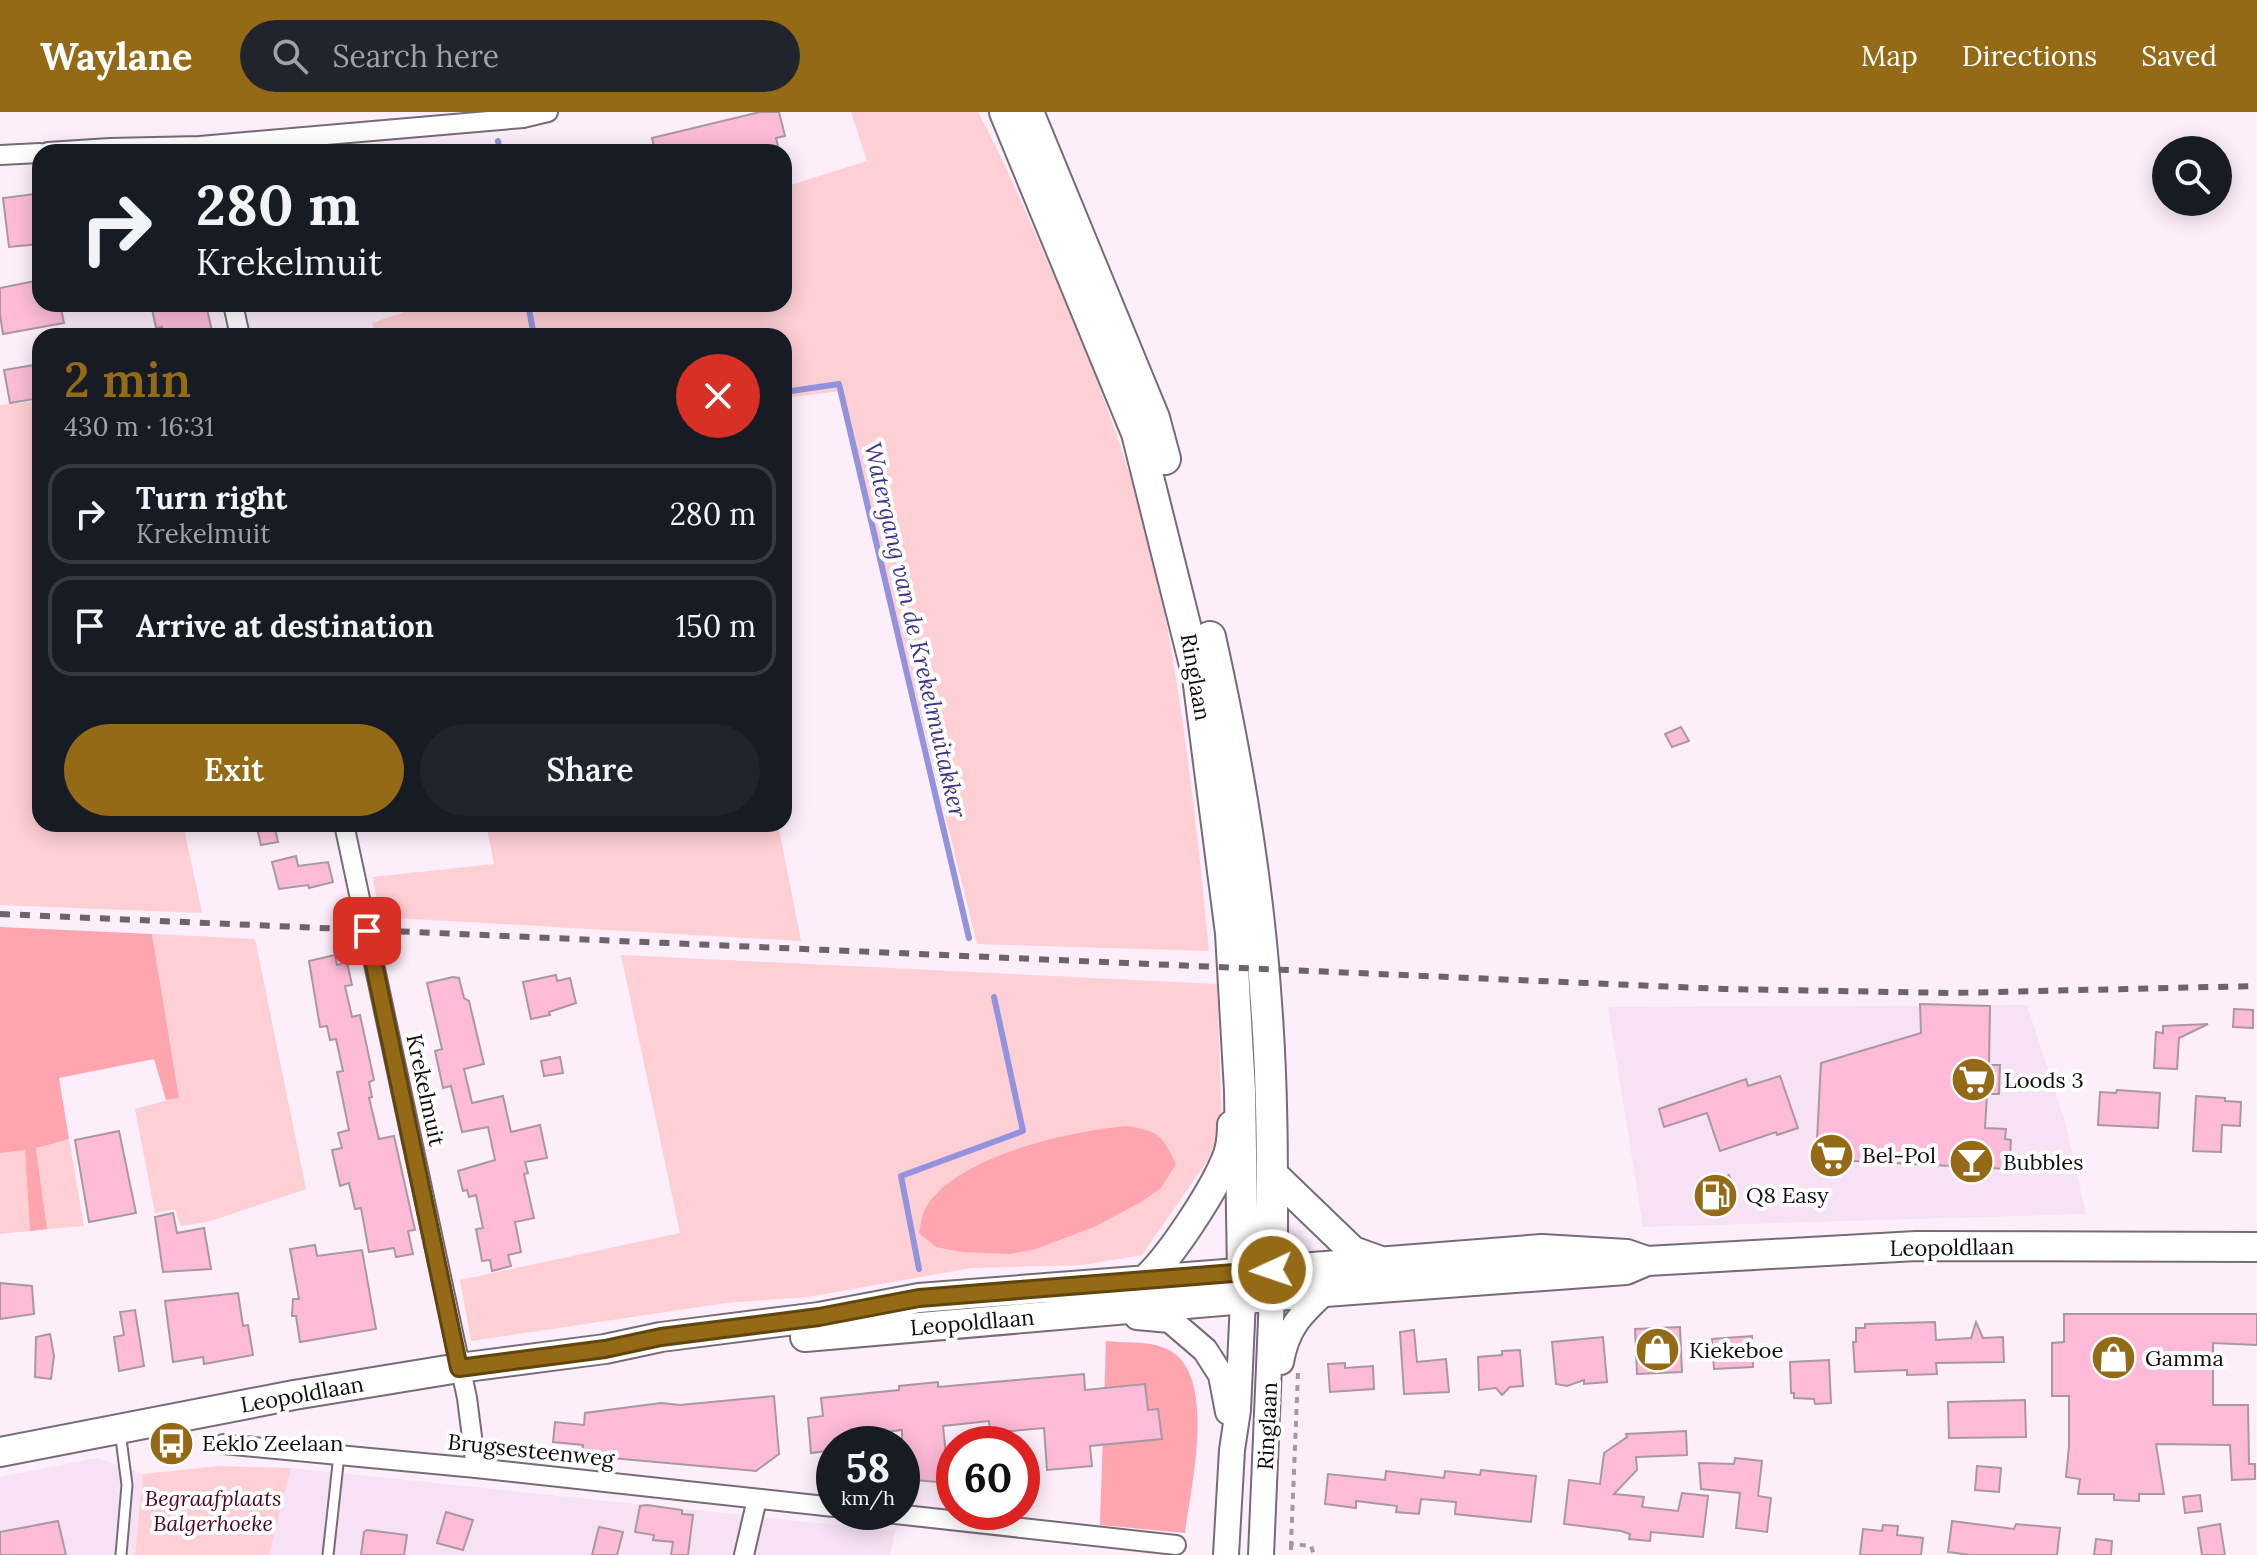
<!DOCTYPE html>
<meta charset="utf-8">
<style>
body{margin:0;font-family:Lora,serif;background:#20242c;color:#f1f3f6;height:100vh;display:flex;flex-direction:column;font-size:30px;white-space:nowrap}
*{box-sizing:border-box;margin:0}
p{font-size:26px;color:#9ea1a6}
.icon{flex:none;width:44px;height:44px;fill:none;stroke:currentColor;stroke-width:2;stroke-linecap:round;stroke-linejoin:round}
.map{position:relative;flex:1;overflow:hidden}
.drawer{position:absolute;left:32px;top:216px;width:760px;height:504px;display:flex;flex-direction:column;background:#171b24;border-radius:24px;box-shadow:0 4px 20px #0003}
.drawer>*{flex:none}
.banner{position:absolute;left:32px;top:32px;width:760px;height:168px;border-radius:24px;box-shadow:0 4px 20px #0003;background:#171b24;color:#f1f3f6;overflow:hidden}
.buttons{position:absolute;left:2152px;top:24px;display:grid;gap:16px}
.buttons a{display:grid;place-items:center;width:80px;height:80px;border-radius:50%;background:#171b24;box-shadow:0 4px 20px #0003;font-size:40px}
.speed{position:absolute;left:816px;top:1314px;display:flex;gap:16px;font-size:40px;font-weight:700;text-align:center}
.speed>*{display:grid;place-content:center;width:104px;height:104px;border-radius:50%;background:#171b24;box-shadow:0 4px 20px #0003;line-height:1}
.speed small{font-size:20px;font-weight:400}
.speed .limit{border:12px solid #d22;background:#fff;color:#111}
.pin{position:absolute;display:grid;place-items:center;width:68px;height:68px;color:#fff;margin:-34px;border-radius:16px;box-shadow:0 4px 12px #0006}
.me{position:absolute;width:88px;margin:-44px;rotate:267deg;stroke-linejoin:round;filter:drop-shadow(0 0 6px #0008)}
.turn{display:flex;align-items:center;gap:28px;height:168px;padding:0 32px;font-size:36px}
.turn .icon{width:104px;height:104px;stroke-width:2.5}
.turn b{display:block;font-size:56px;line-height:68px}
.round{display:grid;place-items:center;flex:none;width:84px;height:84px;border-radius:42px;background:#20242c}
.head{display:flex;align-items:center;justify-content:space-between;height:136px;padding:0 32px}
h1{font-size:48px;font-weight:600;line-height:60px;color:#956a16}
.action{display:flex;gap:16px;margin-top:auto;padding:16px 32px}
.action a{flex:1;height:92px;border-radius:48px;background:#956a16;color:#fff;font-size:32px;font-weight:600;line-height:92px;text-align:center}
.action a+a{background:#20242c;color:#f1f3f6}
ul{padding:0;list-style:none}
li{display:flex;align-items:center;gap:24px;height:100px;margin:0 16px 12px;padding:0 16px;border:4px solid #363941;border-radius:24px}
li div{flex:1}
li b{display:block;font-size:30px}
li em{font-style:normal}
header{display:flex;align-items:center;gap:48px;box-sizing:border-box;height:112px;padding:0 40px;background:#956a16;color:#fff}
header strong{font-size:38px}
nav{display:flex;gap:44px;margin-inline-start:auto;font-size:28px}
.search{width:560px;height:72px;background:#20242c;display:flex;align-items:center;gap:20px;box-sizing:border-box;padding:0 28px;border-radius:44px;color:#9ea1a6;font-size:30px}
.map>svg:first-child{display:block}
.built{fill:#f6e1f5}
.green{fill:#fecfd4}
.forest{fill:#fea5af}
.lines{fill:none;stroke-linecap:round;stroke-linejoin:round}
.stream{stroke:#9293dc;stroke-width:6}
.building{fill:#fdbbd9;stroke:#aa98a0;stroke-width:2}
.service-casing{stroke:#776b77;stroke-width:13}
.minor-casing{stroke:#776b77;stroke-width:22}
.secondary-casing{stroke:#776b77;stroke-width:28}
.primary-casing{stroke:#776b77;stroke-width:32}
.trunk-casing{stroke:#776b77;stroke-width:34}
.path{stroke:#a399a2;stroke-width:4;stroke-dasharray:6 6;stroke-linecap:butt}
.service{stroke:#fff;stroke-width:9}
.minor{stroke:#fff;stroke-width:18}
.secondary{stroke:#fff;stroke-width:24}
.primary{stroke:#fff;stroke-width:28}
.trunk{stroke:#fff;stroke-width:30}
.rail{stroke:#6c636b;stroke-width:6;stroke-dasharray:10 10;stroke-linecap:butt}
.route-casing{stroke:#61450e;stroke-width:20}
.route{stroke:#956a16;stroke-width:14}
.labels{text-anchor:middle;stroke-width:8;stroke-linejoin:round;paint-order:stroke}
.street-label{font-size:22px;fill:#110c10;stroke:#fff}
.poi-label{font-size:22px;fill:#110c10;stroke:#fff;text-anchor:start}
.park-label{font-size:22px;font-style:italic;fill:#53041c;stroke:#fff}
.water-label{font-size:24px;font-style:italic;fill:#3e358a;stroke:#fff}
</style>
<header>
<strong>Waylane</strong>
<div class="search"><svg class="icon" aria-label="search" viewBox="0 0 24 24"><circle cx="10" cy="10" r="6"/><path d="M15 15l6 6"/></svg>Search here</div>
<nav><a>Map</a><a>Directions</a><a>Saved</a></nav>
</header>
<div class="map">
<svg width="2257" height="1443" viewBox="0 0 2257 1443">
<rect width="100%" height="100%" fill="#fceefb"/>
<path class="built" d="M2027,893L2065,1010L2086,1102L1643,1115L1608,895Z
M97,1346L143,1362L135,1443H0V1365Z
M291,1356L895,1419L890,1443H269Z"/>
<path class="green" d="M851,0H978C1002,45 1022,91 1042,137C1091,246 1134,357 1159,474C1184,594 1197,717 1209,839L977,832L840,279L784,286V224H375L372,211L428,192H784V75L867,49Z
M40,289V712H183L202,801L0,793V293Z
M486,712H778L801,829L379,805L373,765L494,752Z
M152,822L255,827L306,1077L207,1110L181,1114L175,1097L155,1101L135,997L179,985Z
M621,843L1217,872L1222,1017L1207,1049L1142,1143L1083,1153L971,1156L808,1185L726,1191L471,1229L460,1168L680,1121Z
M69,1027L84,1114L47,1117L36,1035Z
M25,1037L30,1119L0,1122V1041Z
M219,1354L291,1356L269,1443H135L143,1362Z"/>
<path class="forest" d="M0,815L152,822L179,986L166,988L154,947L59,966L69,1027L36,1036L47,1117L30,1119L25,1038L0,1041Z
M1127,1014C1160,1020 1161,1022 1176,1052L1161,1076L1141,1090L1094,1115L1033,1138L1008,1142L962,1140L936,1135L919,1121C921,1112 922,1100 928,1092C962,1043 1070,1019 1127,1014Z
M1106,1229C1123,1231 1146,1229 1162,1235C1221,1254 1190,1377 1185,1421L1100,1413Z"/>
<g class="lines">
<path class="stream" d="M498,29L500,40
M528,192L534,224
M784,280L839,272L969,826
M919,1157L901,1064L1023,1019L994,885"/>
</g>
<path class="building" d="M760,0H779L785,24L776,26L778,34L751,40H655L652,26Z
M34,82L40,132L9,135L3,86Z
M40,168V192H60L64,211L3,222L0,203V176Z
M151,192H206L213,224H164L162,215L156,216Z
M40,252V286L10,291L4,258Z
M1681,615L1689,629L1672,635L1665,622Z
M256,712H274L278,730L261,733Z
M296,744L298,754L328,750L333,770L309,776L308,773L279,777L272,750Z
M335,843L337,853L347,850L352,873L345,874L352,905L360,903L374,968L369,970L372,985L369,986L379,1027L394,1024L415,1118L408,1119L413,1142L396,1145L394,1136L369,1140L361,1096L355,1097L349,1071L340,1074L332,1038L342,1036L338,1021L349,1018L337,960L343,959L336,927L330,928L327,914L320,915L309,849Z
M556,863L557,869L570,866L576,891L549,900L550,903L531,907L523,870Z
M453,865L459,866L464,886L469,889L484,952L464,957L472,991L503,984L511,1020L540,1013L547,1046L525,1050L528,1061L524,1062L534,1106L515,1110L521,1140L508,1143L511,1154L492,1159L490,1148L482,1149L476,1117L483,1116L476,1083L469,1085L467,1078L463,1079L458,1059L495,1048L488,1015L462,1020L451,974L443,976L435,939L442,937L427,871Z
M1920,892L1990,894L1989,953H2000L1999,982H1987L1985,1016L2006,1017L2005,1027L2011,1028L2009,1057L1816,1047L1821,951L1921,921Z
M2234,897L2253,898V916L2233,915Z
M2208,912L2179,926L2177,957L2154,956L2156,920L2163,921V914Z
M560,945L563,961L544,964L541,949Z
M1780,964L1798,1016L1777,1023L1776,1020L1720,1039L1707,1001L1664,1015L1659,997L1746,967L1748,974Z
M2117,978L2160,981L2158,1016L2098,1013L2100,980L2116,981Z
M2196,984L2225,986V989L2241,990L2240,1014L2222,1013L2221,1040L2193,1039Z
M119,1019L136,1101L89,1110L75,1028Z
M1729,1063L1737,1086L1708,1096L1700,1073Z
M173,1101L177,1121L204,1116L211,1157L163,1160L155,1105Z
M315,1133L317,1144L362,1138L376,1217L300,1230L296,1204H292L293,1187H299L290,1137Z
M0,1171L32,1174L34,1202L0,1207Z
M238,1181L243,1214L248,1213L253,1243L204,1252L203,1245L173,1250L165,1189Z
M135,1198L144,1254L119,1259L114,1225L124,1223L120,1200Z
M2064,1202H2257V1233L2213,1231V1293H2248L2249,1352H2255V1367L2232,1368L2230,1333L2156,1332L2164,1382H2139V1389L2114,1388V1382H2078L2080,1367L2066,1365L2069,1334V1284H2052V1231L2064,1230Z
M1935,1210L1936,1228L1971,1226L1976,1210L1983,1226L2003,1225L2004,1250L1936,1251L1937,1262L1907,1263V1258L1855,1260L1853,1230H1856V1216H1865V1212Z
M1680,1215L1682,1260L1637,1262L1635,1217Z
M1414,1218L1417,1250L1446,1247L1449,1280L1404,1282L1400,1220Z
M50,1222L54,1244L51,1267L35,1265L36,1225Z
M1752,1224L1753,1255L1714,1257L1712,1227Z
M1603,1225L1607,1270L1584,1272V1268L1567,1274L1556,1272L1552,1230Z
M1520,1238L1523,1274L1510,1275L1502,1283L1496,1276L1479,1278L1478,1245L1502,1243V1239Z
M1829,1248L1831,1291L1815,1292L1814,1287L1794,1286V1281H1791L1790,1250Z
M1345,1251V1256L1373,1254L1374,1277L1330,1280L1328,1252Z
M1084,1262L1085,1278L1145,1272L1148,1298L1158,1297L1162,1327L1090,1334L1092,1354L1047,1358L1044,1316L990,1321L989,1309L943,1314L949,1371L902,1367V1318L834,1327V1338L811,1341L808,1306L823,1304L821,1286L899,1278V1274L938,1270V1275Z
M774,1284L779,1342L756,1359L611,1346L582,1341L583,1333L553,1330L555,1310L584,1313L585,1301L661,1291L680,1293Z
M2025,1288L2026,1325L1949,1326L1948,1290Z
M1686,1319L1687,1343L1636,1345L1637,1358L1614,1382L1644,1385L1642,1395L1678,1399L1682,1381L1708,1384L1703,1425L1651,1420L1650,1429L1629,1427L1630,1422L1621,1419L1564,1412L1569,1368L1600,1372L1604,1341L1627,1325L1626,1322Z
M1735,1346L1762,1349L1758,1384L1771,1386L1767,1420L1736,1416L1740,1381L1701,1377L1699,1351L1734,1352Z
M1977,1354L2001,1356L1999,1380L1975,1378Z
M1481,1358L1536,1364L1531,1410L1455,1402L1456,1390L1421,1387L1419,1402L1396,1400L1397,1394L1356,1389V1396L1325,1392L1328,1362L1385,1368L1386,1359L1444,1366L1445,1359L1480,1363Z
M2200,1383L2202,1399L2185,1401L2183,1385Z
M647,1393L682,1398V1402L693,1403L688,1443H671L673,1430L653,1428L654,1423L635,1420L640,1394Z
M446,1400L473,1408L463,1438L437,1431Z
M58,1409L66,1443H0V1420Z
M1952,1409L2014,1417L2016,1412L2060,1416L2057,1443H1970L1948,1440Z
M2220,1412L2225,1443H2202L2198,1416Z
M1883,1413L1898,1414L1897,1423L1923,1426L1921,1443H1860L1863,1417L1882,1419Z
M599,1415L623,1420L617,1443H592Z
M367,1418L407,1423L404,1443H361L364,1420Z
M2096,1427L2112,1429L2111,1443H2094Z"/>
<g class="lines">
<defs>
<path id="service" d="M120,1319L127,1373L121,1443
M328,1443L339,1343"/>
<path id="minor" d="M48,40L110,36L200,34L523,6L548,0
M0,43L40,41
M233,192L240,224
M344,712L467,1286L476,1356
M223,1332L476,1356L834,1395
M877,1400L1176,1433
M744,1443L757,1387"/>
<path id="secondary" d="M1137,1205L1170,1208L1205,1238L1221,1263L1228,1300
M1281,1250C1287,1216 1300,1203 1325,1180
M1226,1443L1232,1338L1238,1298L1243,1188
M1261,1443L1272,1184"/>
<path id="primary" d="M1272,1061L1353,1139L1378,1148
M1147,1166C1171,1144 1212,1081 1225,1050C1231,1038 1232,1027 1232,1013
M805,1225L1325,1180L1626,1158L1647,1149L1916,1134L2257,1135
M0,1340L294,1283L459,1256L605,1237L661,1225L819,1205L919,1186L1542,1137L1627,1142L1647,1149"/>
<path id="trunk" d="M1005,0L1137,321L1198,565L1231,821L1240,979L1243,1160
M1028,0L1154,306L1165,347
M1210,525C1237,646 1258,768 1266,891C1273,980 1272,1069 1272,1158"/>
</defs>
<use href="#service" class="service-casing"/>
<use href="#minor" class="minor-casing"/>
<use href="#secondary" class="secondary-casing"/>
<use href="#primary" class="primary-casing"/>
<use href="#trunk" class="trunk-casing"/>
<path class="path" d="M1298,1261L1291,1432L1311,1434L1314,1443
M1291,1432V1443"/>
<use href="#service" class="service"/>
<use href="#minor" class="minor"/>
<use href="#secondary" class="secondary"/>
<use href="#primary" class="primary"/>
<use href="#trunk" class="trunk"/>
<path class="rail" d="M0,802L1724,877L1952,881L2257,874"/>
</g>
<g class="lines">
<defs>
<path id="route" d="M367,819L459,1256L605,1237L661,1225L819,1205L919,1186L1272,1158"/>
</defs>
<use href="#route" class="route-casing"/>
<use href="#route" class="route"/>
</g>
<defs>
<symbol id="supermarket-disc" viewBox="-11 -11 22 22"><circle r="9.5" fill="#956a16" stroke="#fff"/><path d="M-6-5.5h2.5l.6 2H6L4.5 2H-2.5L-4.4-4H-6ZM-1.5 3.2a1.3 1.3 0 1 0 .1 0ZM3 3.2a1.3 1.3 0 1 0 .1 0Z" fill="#fff"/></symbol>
<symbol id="bar-disc" viewBox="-11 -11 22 22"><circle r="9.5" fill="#956a16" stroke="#fff"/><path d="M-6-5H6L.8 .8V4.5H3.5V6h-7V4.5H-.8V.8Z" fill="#fff"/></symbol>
<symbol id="fuel-disc" viewBox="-11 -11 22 22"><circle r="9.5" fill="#956a16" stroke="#fff"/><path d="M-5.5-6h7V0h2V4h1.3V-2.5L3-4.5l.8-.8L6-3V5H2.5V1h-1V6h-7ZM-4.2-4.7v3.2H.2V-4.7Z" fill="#fff"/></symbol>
<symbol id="shop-disc" viewBox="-11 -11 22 22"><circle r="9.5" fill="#956a16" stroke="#fff"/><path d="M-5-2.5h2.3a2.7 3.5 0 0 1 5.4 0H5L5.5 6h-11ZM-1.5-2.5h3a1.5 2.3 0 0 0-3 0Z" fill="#fff"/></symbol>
<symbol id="bus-disc" viewBox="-11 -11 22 22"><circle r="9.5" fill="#956a16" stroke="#fff"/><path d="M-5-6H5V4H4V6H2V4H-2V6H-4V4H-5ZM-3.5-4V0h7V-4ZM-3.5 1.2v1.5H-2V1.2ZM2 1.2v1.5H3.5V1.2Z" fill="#fff"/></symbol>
</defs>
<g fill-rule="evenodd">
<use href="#supermarket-disc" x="1948" y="942" width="51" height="51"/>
<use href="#supermarket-disc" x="1806" y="1018" width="51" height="51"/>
<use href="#bar-disc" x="1946" y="1024" width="51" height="51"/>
<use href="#fuel-disc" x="1690" y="1058" width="51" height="51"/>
<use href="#shop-disc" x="1632" y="1212" width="51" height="51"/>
<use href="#shop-disc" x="2088" y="1220" width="51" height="51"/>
<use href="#bus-disc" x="146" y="1306" width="51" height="51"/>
</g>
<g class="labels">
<g class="street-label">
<text transform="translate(1196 565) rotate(80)" y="8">Ringlaan</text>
<text transform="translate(426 978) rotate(78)" y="8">Krekelmuit</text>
<text transform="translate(1952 1135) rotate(-1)" y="8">Leopoldlaan</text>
<text transform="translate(972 1210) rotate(-5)" y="8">Leopoldlaan</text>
<text transform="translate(302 1282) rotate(-10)" y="8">Leopoldlaan</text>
<text transform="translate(1267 1314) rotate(-87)" y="8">Ringlaan</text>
<text transform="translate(531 1338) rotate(6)" y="8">Brugsesteenweg</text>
</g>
<g class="poi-label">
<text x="2004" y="976">Loods 3</text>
<text x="1862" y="1051">Bel-Pol</text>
<text x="2003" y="1058">Bubbles</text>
<text x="1746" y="1091">Q8 Easy</text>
<text x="1689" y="1246">Kiekeboe</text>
<text x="2145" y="1254">Gamma</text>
<text x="202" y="1339">Eeklo Zeelaan</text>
</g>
<g class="park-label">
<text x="213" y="1394">Begraafplaats<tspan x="213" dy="25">Balgerhoeke</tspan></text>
</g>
<g class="water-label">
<text transform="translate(915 518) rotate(77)" y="8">Watergang van de Krekelmuitakker</text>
</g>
</g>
</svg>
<div class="buttons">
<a><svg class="icon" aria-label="search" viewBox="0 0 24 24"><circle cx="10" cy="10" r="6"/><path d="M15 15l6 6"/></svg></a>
</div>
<div class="speed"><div>58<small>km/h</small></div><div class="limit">60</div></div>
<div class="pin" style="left:367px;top:819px;background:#d93025"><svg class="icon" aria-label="arrive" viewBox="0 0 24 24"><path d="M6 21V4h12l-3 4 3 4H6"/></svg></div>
<svg class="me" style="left:1272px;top:1158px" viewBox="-20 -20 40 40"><circle r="17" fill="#956a16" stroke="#fff" stroke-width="3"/><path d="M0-11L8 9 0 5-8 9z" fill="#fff"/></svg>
<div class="banner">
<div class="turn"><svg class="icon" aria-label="right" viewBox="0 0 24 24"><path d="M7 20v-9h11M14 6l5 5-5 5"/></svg><div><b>280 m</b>Krekelmuit</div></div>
</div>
<section class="drawer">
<div class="head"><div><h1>2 min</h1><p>430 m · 16:31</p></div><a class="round" style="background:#d93025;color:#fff"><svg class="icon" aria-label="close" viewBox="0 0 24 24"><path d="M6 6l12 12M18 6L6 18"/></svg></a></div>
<ul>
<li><svg class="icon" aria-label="right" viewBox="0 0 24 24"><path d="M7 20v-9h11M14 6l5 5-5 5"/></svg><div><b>Turn right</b><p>Krekelmuit</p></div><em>280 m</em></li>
<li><svg class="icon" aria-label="arrive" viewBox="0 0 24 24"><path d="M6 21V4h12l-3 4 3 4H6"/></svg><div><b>Arrive at destination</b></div><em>150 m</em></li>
</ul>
<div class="action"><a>Exit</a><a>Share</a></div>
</section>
</div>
